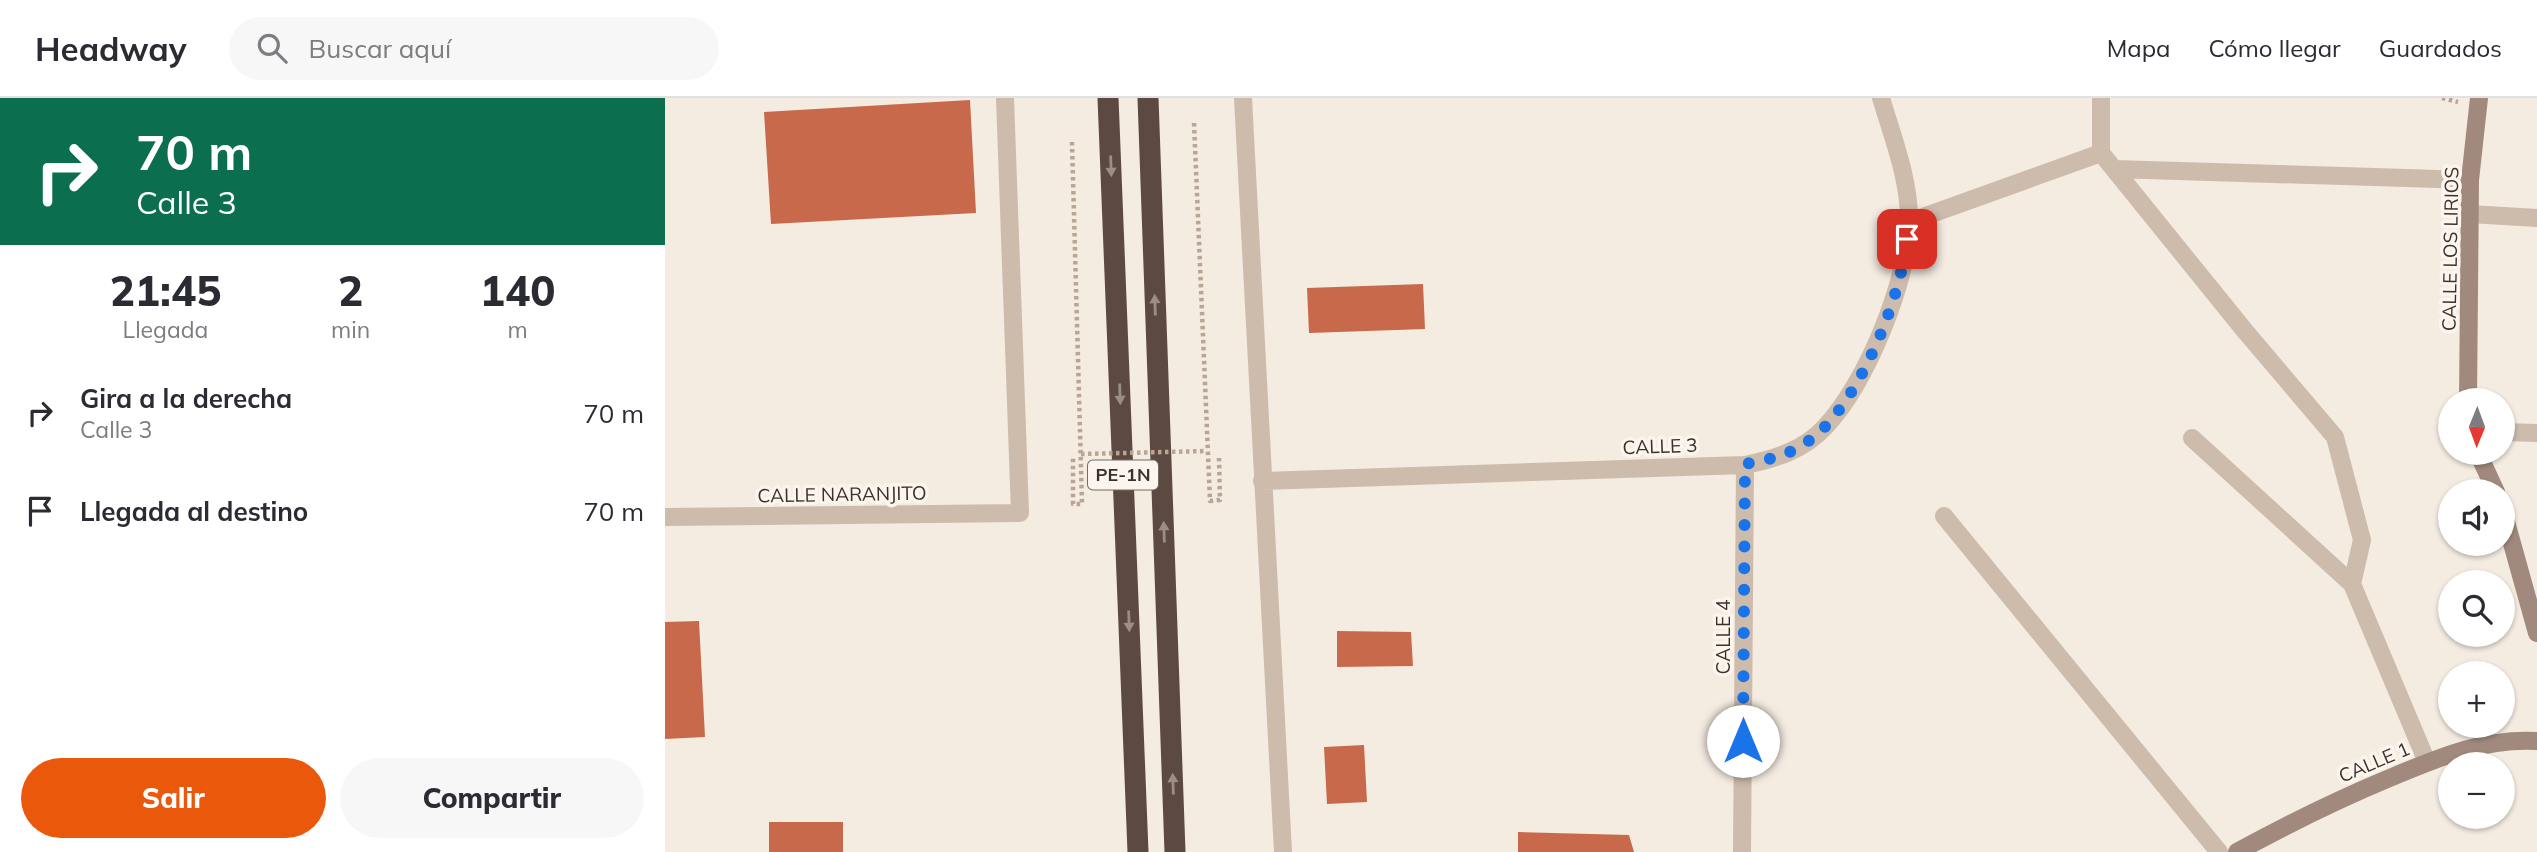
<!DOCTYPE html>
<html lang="es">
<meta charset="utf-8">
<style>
body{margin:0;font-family:Mulish,sans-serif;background:#f7f7f7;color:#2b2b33;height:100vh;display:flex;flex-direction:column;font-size:26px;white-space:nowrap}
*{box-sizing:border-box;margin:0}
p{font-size:23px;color:#7c7c81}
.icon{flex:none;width:38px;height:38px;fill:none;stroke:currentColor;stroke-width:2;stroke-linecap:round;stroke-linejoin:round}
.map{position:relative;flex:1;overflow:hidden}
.side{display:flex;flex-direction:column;background:#fff;width:665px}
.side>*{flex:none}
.guide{background:#0b6e4f;color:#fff;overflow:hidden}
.needle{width:46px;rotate:181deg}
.tools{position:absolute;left:1773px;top:290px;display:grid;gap:14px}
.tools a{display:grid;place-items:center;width:77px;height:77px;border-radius:50%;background:#fff;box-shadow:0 2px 5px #0004;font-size:35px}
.pin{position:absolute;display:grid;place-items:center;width:60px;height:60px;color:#fff;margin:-30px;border-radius:14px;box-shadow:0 4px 10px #0006}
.me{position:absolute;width:77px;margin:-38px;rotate:0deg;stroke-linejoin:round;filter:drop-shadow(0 0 5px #0008)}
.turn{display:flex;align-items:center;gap:24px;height:147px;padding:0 21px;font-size:32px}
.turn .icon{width:91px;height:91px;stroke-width:2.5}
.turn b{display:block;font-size:49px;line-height:60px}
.eta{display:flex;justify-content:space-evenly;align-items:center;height:119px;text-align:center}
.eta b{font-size:42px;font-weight:800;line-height:49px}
.button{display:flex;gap:14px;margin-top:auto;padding:14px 21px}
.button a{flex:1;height:80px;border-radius:42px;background:#ea580c;color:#fff;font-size:28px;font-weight:800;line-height:80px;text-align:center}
.button a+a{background:#f7f7f7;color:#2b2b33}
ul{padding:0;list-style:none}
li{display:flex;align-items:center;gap:21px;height:98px;padding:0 21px}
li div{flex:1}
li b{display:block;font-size:26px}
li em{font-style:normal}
header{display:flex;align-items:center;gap:42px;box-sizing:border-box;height:98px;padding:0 35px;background:#fff;border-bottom:2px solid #e1e1e2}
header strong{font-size:33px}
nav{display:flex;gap:38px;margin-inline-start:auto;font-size:24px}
.search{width:490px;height:63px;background:#f7f7f7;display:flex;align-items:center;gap:18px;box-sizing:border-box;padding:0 24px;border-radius:38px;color:#7c7c81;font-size:26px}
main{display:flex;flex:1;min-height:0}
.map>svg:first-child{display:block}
.building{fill:#c8694b}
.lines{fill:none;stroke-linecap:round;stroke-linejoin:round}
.path{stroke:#b9a596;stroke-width:4.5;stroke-dasharray:3.5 3.5;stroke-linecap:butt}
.street{stroke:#cdbbac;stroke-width:18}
.secondary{stroke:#a18a7d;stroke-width:18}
.highway{stroke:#5c4a42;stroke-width:21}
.path-bridge{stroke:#b9a596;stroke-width:4.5;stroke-dasharray:3.5 3.5;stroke-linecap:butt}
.oneway{fill:#9c8e87}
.route{stroke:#1a73e8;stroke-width:12;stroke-dasharray:0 21.6}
.labels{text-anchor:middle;stroke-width:7;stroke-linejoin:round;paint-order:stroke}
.shield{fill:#fbf5ee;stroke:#756b66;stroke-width:2}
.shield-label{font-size:18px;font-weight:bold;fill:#3b302b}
.street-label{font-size:19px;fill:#3b302b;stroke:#fbf5ee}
</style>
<header>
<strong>Headway</strong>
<div class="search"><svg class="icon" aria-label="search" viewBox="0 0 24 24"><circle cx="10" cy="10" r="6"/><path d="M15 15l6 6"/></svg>Buscar aquí</div>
<nav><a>Mapa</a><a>Cómo llegar</a><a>Guardados</a></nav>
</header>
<main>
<section class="side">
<div class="guide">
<div class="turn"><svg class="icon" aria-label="right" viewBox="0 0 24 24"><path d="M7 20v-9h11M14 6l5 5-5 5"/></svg><div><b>70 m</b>Calle 3</div></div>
</div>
<div class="eta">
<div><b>21:45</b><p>Llegada</p></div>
<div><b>2</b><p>min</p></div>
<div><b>140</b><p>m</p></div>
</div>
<ul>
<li><svg class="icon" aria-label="right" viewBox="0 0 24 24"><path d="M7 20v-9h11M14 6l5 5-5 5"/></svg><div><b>Gira a la derecha</b><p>Calle 3</p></div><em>70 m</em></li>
<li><svg class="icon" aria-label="arrive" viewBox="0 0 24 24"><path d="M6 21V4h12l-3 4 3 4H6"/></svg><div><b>Llegada al destino</b></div><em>70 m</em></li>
</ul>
<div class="button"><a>Salir</a><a>Compartir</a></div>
</section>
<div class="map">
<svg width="1872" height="754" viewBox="0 0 1872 754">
<rect width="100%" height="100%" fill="#f4ebe1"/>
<path class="building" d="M305,2L311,115L106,126L99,14Z
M758,186L760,231L644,235L642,190Z
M34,523L40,639L0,641V524Z
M672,533L746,534L748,568L672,569Z
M699,647L702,704L662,706L659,649Z
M104,724H178V754H104Z
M853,734L964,737L969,754H853Z"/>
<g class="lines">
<path class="path" d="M1777,0L1793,4
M529,25L545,403L555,402L554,360
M407,44L417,406H408V359"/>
<path class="street" d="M578,0L618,754
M1436,55V0
M1449,71L1805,82
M1805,116L1872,120
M1244,124L1436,55L1580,233L1670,339L1697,442L1687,486
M1838,334L1872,335
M1527,340L1687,486L1762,664
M597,383L1080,367C1110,361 1139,352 1160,329C1201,286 1243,183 1244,125C1245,83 1228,40 1216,0
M1279,418L1554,754
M0,419L355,415L340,0
M1077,754L1080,367"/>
<path class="secondary" d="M1803,303L1805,82L1814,0
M1813,355L1831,394
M1838,413L1872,535
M1572,754C1623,726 1674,701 1727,679C1775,659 1819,640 1872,643"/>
<path class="highway" d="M443,0L473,754
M483,0L510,754"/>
<path class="path-bridge" d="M416,356L541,353"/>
</g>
<defs><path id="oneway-solid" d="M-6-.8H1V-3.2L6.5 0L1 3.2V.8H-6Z" transform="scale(1.75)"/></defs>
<g class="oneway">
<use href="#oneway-solid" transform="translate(446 68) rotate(88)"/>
<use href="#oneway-solid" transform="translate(490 207) rotate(-92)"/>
<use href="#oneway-solid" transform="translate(455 296) rotate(88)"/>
<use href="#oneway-solid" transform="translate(499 434) rotate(-92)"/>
<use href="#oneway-solid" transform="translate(464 523) rotate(88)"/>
<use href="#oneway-solid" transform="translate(508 686) rotate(-92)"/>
</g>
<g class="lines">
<path class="route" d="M1078,643L1080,366C1104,362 1125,357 1145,342C1194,306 1236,200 1242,141"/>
</g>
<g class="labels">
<rect class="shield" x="423" y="362.5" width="70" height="29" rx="5"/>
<g class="shield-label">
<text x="458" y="383">PE-1N</text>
</g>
<g class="street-label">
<text transform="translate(1785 151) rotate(-89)" y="7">CALLE LOS LIRIOS</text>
<text transform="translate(995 348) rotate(-2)" y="7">CALLE 3</text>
<text transform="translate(177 396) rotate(-1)" y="7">CALLE NARANJITO</text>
<text transform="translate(1058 539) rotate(-90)" y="7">CALLE 4</text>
<text transform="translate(1709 664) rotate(-23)" y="7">CALLE 1</text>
</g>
</g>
</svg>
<div class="tools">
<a><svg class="needle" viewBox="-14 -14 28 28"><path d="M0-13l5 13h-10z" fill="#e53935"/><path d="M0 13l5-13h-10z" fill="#7c7c81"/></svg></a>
<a><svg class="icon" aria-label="sound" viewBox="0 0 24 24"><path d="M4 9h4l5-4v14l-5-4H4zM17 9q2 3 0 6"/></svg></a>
<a><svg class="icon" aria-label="search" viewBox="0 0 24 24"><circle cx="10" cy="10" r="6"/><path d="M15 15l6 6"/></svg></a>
<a>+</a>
<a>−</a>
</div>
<div class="pin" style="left:1242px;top:141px;background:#d93025"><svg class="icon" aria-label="arrive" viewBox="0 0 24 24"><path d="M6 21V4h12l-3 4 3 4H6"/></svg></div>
<svg class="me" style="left:1078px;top:643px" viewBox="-20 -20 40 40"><circle r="19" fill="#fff"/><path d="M0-13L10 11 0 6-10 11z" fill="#1a73e8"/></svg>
</div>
</main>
